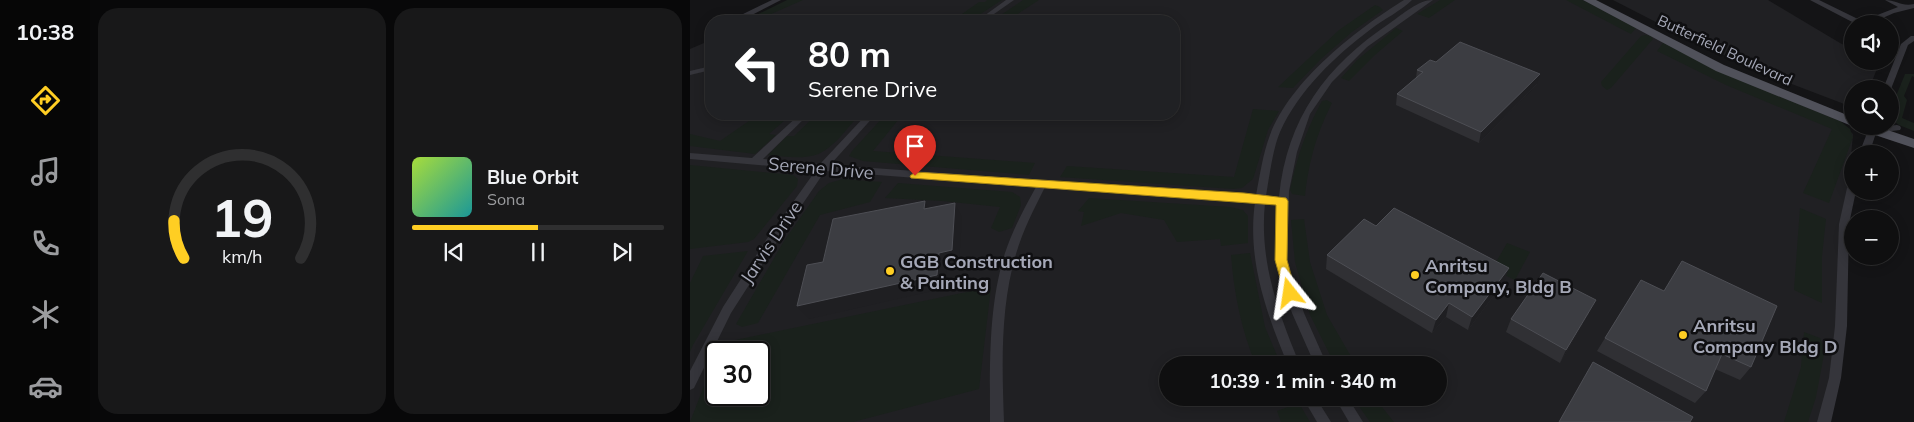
<!DOCTYPE html>
<html lang="en">
<head>
<meta charset="utf-8">
<style>
	:root { --surface:#0f0f10; --page:#181819; --text:#f1f3f6; --muted:#9b9c9f; --line:#2f2f30; --accent:#ffce23 }
	body { margin:0; font-family:Mulish,sans-serif; background:var(--page); color:var(--text); height:100vh; display:flex; flex-direction:column; font-size:19px; white-space:nowrap }
	* { box-sizing:border-box; margin:0 }
	p { font-size:16px; color:var(--muted) }
	.icon { flex:none; width:28px; height:28px; fill:none; stroke:currentColor; stroke-width:2; stroke-linecap:round; stroke-linejoin:round }
	.map { position:relative; flex:1; overflow:hidden }
	.side { display:flex; flex-direction:column; gap:8px; padding:8px; background:#080809; width:600px }
	.side>* { flex:none }
	.hud { position:absolute; left:15px; top:15px; width:475px; height:105px; border-radius:20px; box-shadow:0 2px 12px #0003,0 0 0 1px var(--line); background:#202124; color:#fff; overflow:hidden }
	.fabs { position:absolute; left:1154px; top:15px; display:grid; gap:10px }
	.fabs a { display:grid; place-items:center; width:55px; height:55px; border-radius:50%; background:var(--surface); box-shadow:0 2px 12px #0003,0 0 0 1px var(--line); font-size:25px }
	.speed { position:absolute; left:15px; top:341px; display:flex; gap:10px; font-size:25px; font-weight:700; text-align:center }
	.speed>* { display:grid; place-content:center; width:65px; height:65px; border-radius:50%; background:var(--surface); box-shadow:0 2px 12px #0003,0 0 0 1px var(--line); line-height:1 }
	.speed .limit { border:2px solid #111; border-radius:8px; background:#fff; color:#111 }
	.pin { position:absolute; display:grid; place-items:center; width:42px; height:42px; color:#fff; margin:-51px -21px; border-radius:50% 50% 50% 0; rotate:-45deg; box-shadow:0 0 5px #0007 }
	.pin .icon { rotate:45deg }
	.me { position:absolute; width:55px; margin:-28px; rotate:345deg; stroke-linejoin:round; filter:drop-shadow(0 0 4px #0008) }
	.turn { display:flex; align-items:center; gap:18px; height:105px; padding:0 20px; font-size:22px }
	.turn .icon { width:65px; height:65px; stroke-width:2.5 }
	.turn b { display:block; font-size:35px; line-height:42px }
	.side .tile { flex:1; display:flex; flex-direction:column; justify-content:center; gap:8px; min-width:0; padding:0 18px; border-radius:20px; background:var(--page) }
	.side .dial { align-items:center; gap:0 }
	.dial svg { height:130px; overflow:visible; fill:none; stroke:var(--line); stroke-width:7; stroke-linecap:round; text-anchor:middle }
	.dial text { fill:var(--text); stroke:none }
	.song { display:flex; align-items:center; gap:15px }
	.cover { width:60px; height:60px; border-radius:8px; background:linear-gradient(135deg,hsl(80 70% 55%),hsl(180 70% 35%)) }
	.played { height:5px; border-radius:2px; background:linear-gradient(90deg,var(--accent) 50%,var(--line) 50%) }
	.keys { display:flex; justify-content:space-around; direction:ltr }
	.side .tiles { flex:1; display:grid; gap:8px; grid-template-columns:repeat(2,1fr) }
	.trip { position:absolute; left:469px; top:356px; width:288px; height:50px; border-radius:25px; background:var(--surface); box-shadow:0 2px 12px #0003,0 0 0 1px var(--line); font-weight:700; line-height:50px; text-align:center }
	main { display:flex; flex:1; min-height:0 }
	.tabs { display:flex; flex-direction:column; width:90px; justify-content:space-around; align-items:center; background:#060606; color:var(--muted) }
	.tabs .icon { width:35px; height:35px }
	.tabs .selected { color:var(--accent) }
	.tabs b { font-size:22px; color:var(--text) }
	.map>svg:first-child { display:block }
</style>
</head>
<body>
<main>
<nav class="tabs">
<b>10:38</b>
<svg class="icon selected" aria-label="directions" viewBox="0 0 24 24"><path d="M12 3l9 9-9 9-9-9zM9 14v-3h6M13 9l2 2-2 2"/></svg>
<svg class="icon" aria-label="music" viewBox="0 0 24 24"><path d="M9 18V5l10-2v13"/><circle cx="6" cy="18" r="3"/><circle cx="16" cy="16" r="3"/></svg>
<svg class="icon" aria-label="phone" viewBox="0 0 24 24"><path d="M5 4h4l2 5-3 2q2 4 5 5l2-3 5 2v4C11 20 4 13 5 4z"/></svg>
<svg class="icon" aria-label="climate" viewBox="0 0 24 24"><path d="M12 3v18M4 7l16 10M4 17L20 7"/></svg>
<svg class="icon" aria-label="car" viewBox="0 0 24 24"><path d="M5 17H2v-5l4-1 3-4h7l3 4 3 1v5h-3M9 17h6M6 11h13"/><circle cx="7" cy="17" r="2"/><circle cx="17" cy="17" r="2"/></svg>
</nav>
<section class="side">
<div class="tiles">
<div class="tile dial"><svg viewBox="0 0 100 80">
<path d="M14 69A42 42 0 1 1 86 69"/>
<path d="M14 69A42 42 0 0 1 8 46" stroke="#ffce23"/>
<text x="50" y="56" font-size="32" font-weight="700">19</text>
<text x="50" y="72" font-size="11">km/h</text>
</svg></div>
<div class="tile">
<div class="song"><i class="cover"></i><div><b>Blue Orbit</b><p>Sona</p></div></div>
<div class="played"></div>
<div class="keys"><svg class="icon" aria-label="previous" viewBox="0 0 24 24"><path d="M18 5L8 12l10 7zM5 5v14"/></svg><svg class="icon" aria-label="pause" viewBox="0 0 24 24"><path d="M8 5v14M16 5v14"/></svg><svg class="icon" aria-label="next" viewBox="0 0 24 24"><path d="M6 5l10 7-10 7zM19 5v14"/></svg></div>
</div>
</div>
</section>
<div class="map">
<svg width="1224" height="422" viewBox="0 0 1224 422">
	<rect width="100%" height="100%" fill="#141416"/>
	<g fill="#202023" fill-rule="evenodd">
		<path d="M111 0H891L1153 125 1163 134 1138 422H0V49L21 40V114H484V21H63ZM26 352H69V395H26ZM478 365H748V398H478Z"/>
		<path d="M923 0H1078L1150 43 1162 49V61H1190L1179 89H1162V107L1068 71 995 37Z"/>
	</g>
	<g fill="#1a211c">
		<path d="M97 0H113L65 21 56 20Z"/>
		<path d="M297 0H312L280 21H262L289 2H295Z"/>
		<path d="M333 0H349L317 21H302Z"/>
		<path d="M750 0H765L739 18 727 14Z"/>
		<path d="M876 0H893L946 28 941 34Z"/>
		<path d="M685 5 690 7 693 10 662 32 631 59 603 88 588 87 649 30Z"/>
		<path d="M706 28 713 31 685 55 659 81 651 78 667 60Z"/>
		<path d="M955 35 961 36 963 39 921 88 917 90 912 86 911 82 951 36Z"/>
		<path d="M973 43 1056 83 1150 121 1160 129 1163 137 1139 203 1113 193 1142 129 1036 85 967 51Z"/>
		<path d="M1215 74H1224V77L1222 76 1214 96 1217 100 1212 118 1224 123V131L1209 125 1200 118V111Z"/>
		<path d="M637 100 642 103C626 135 619 161 615 196L602 194 600 190C607 157 616 130 632 101Z"/>
		<path d="M563 109 589 111 578 130 563 179 552 188 543 189 370 177 377 166 544 177Z"/>
		<path d="M69 114H102L79 134 86 135 65 154 0 146V134L30 141Z"/>
		<path d="M127 114H170C157 128 141 153 121 156 107 159 92 156 78 155L97 136H104Z"/>
		<path d="M196 114H213L183 151 345 163 339 175 173 161 159 156 162 151Z"/>
		<path d="M0 165 103 175 108 179 107 186 64 239 58 242 0 249Z"/>
		<path d="M153 179 192 182 180 202 130 215 68 323 52 327 46 324 94 241 129 191 139 183Z"/>
		<path d="M208 183 322 192 330 197 331 205 322 228 309 232 301 228 310 207 252 201 195 198Z"/>
		<path d="M399 198 540 207 553 210 558 216V243L531 246 530 239 487 242 474 220 431 213 391 226 394 212 388 211Z"/>
		<path d="M1110 208 1136 219 1132 256V303L1104 290Z"/>
		<path d="M614 219 620 262 637 315 666 365H645L620 315 605 262 601 220Z"/>
		<path d="M817 243 840 252 825 280 802 269Z"/>
		<path d="M58 251 3 345 0 352V283L13 256Z"/>
		<path d="M560 253 575 327 591 365H566C551 329 544 293 541 255Z"/>
		<path d="M301 287 289 389 163 422H0L26 355V395H69V352H27L31 343Z"/>
		<path d="M1114 332 1130 338 1135 349 1126 397 1118 422H1094L1111 367Z"/>
		<path d="M663 398H685L704 422H680Z"/>
		<path d="M609 403 620 422H591L587 411Z"/>
	</g>
	<g fill="none" stroke-linecap="round" stroke-linejoin="round">
		<g fill="#35353b" fill-rule="evenodd">
			<path d="M82 0H91L58 17 51 15Z"/>
			<path d="M316 0H324L294 21H287Z"/>
			<path d="M714 0H722C711 11 694 19 681 29 645 56 609 90 590 132 583 148 579 178 576 196L589 197C597 118 636 66 700 23 713 14 728 0 743 0L677 47 642 82 620 114 607 152 599 191 597 262 614 313 637 365H625L602 313 586 264 585 252 588 204 575 203C569 261 588 312 610 365H598C576 312 557 260 565 202L355 187C344 209 333 230 326 254 310 308 312 366 314 422H300C300 366 298 307 315 253 323 229 334 209 346 187L135 171 84 246 41 313 4 388 0 390V371L33 307 76 240 126 170 0 159V153L62 158 110 114H119L73 159 130 164 177 114H186L140 165 566 195C570 175 573 153 580 135 600 81 667 29 714 0Z"/>
			<path d="M1120 0H1129L1172 21 1208 7 1195 0C1206 0 1212 7 1224 4V8L1204 13 1179 24H1166Z"/>
			<path d="M1221 36H1224V41L1218 45 1201 89 1200 91V89H1193L1211 44Z"/>
			<path d="M21 66V70L0 75V71Z"/>
			<path d="M1207 125 1210 126 1211 128 1210 130 1186 133 1179 154H1169L1179 128Z"/>
			<path d="M1162 185V191H1166L1159 224 1157 326 1151 378 1141 422H1127L1139 378 1145 326 1149 224 1157 188Z"/>
			<path d="M613 398H626L641 422H627Z"/>
			<path d="M645 398H658L673 422H659Z"/>
		</g>
		<g fill="#50515a" fill-rule="evenodd">
			<path d="M893 0H906L1034 65 1162 117V126L1026 71Z"/>
			<path d="M1166 126H1186L1224 139V148L1167 129Z"/>
		</g>
	</g>
	<g fill="#303034">
		<path d="M746 62 847 84 789 143 706 105 707 94 726 78 727 70Z"/>
		<path d="M686 226 814 282 778 330 756 317 742 333 636 269 637 255Z"/>
		<path d="M951 280 1061 367 1050 380 1025 369 1016 391 1005 403 907 351Z"/>
		<path d="M899 313 870 363 816 332 821 319Z"/>
	</g>
	<g fill="#1f1f22">
		<path d="M850 74 847 84 789 143 791 132Z"/>
		<path d="M235 201 243 214 234 209Z"/>
		<path d="M265 203 272 217 269 264 257 266 256 288 119 319 107 306 249 253Z"/>
		<path d="M819 268 814 282 778 330 782 317Z"/>
		<path d="M906 300 899 313 870 363 876 350Z"/>
		<path d="M759 303 756 317 742 333 746 320Z"/>
	</g>
	<g fill="#3c3d42" stroke="#4d4e54">
		<path d="M770 42 850 74 791 132 707 94 733 72 727 70 740 60 746 62Z"/>
		<path d="M235 201 234 209 265 203 262 250 249 253 247 275 107 306 117 265 133 262 143 219Z"/>
		<path d="M704 208 819 268 782 317 759 303 746 320 637 255 674 219 686 226Z"/>
		<path d="M992 261 1087 306 1061 367 1032 354 1016 391 915 338 951 280 974 291Z"/>
		<path d="M853 273 906 300 876 350 821 319Z"/>
		<path d="M903 362 1003 417 1000 422H869Z"/>
	</g>
	<path fill="#ffce23" stroke="#a68617" d="M225 172 554 193 596 198 598 201 597 260 606 293 604 296H595L585 260 586 205 221 178 220 176Z"/>
	<g fill="#ffce23" stroke="#0f0f11" stroke-width="2">
		<circle cx="200" cy="271" r="5"/>
		<circle cx="725" cy="275" r="5"/>
		<circle cx="993" cy="335" r="5"/>
	</g>
	<g text-anchor="middle" dominant-baseline="central" stroke-width="5" stroke-linejoin="round" paint-order="stroke">
		<g font-size="15" fill="#a5a8b7" stroke="#0f0f11">
			<text transform="translate(1035 50) rotate(25)">Butterfield Boulevard</text>
		</g>
		<g font-size="18" fill="#a5a8b7" stroke="#0f0f11">
			<text transform="translate(131 168) rotate(5)">Serene Drive</text>
			<text transform="translate(81 242) rotate(-56)">Jarvis Drive</text>
		</g>
		<g font-size="18" font-weight="bold" fill="#a5a8b7" stroke="#0f0f11" text-anchor="start">
			<text x="210" y="261">GGB Construction<tspan x="210" dy="21">&amp; Painting</tspan></text>
			<text x="735" y="265">Anritsu<tspan x="735" dy="21">Company, Bldg B</tspan></text>
			<text x="1003" y="325">Anritsu<tspan x="1003" dy="21">Company Bldg D</tspan></text>
		</g>
	</g>
</svg>
<div class="fabs">
<a><svg class="icon" aria-label="sound" viewBox="0 0 24 24"><path d="M4 9h4l5-4v14l-5-4H4zM17 9q2 3 0 6"/></svg></a>
<a><svg class="icon" aria-label="search" viewBox="0 0 24 24"><circle cx="10" cy="10" r="6"/><path d="M15 15l6 6"/></svg></a>
<a>+</a>
<a>−</a>
</div>
<div class="speed"><div class="limit">30</div></div>
<div class="pin" style="left:225px;top:176px;background:#d93025"><svg class="icon" aria-label="arrive" viewBox="0 0 24 24"><path d="M6 21V4h12l-3 4 3 4H6"/></svg></div>
<svg class="me" style="left:600px;top:293px" viewBox="-20 -20 40 40"><path d="M0-17L14 15 0 8-14 15z" fill="#ffce23" stroke="#fff" stroke-width="4"/></svg>
<div class="trip">10:39 · 1 min · 340 m</div>
<div class="hud">
<div class="turn"><svg class="icon" aria-label="left" viewBox="0 0 24 24"><path d="M17 20v-9H6M10 6l-5 5 5 5"/></svg><div><b>80 m</b>Serene Drive</div></div>
</div>
</div>
</main>
</body>
</html>
